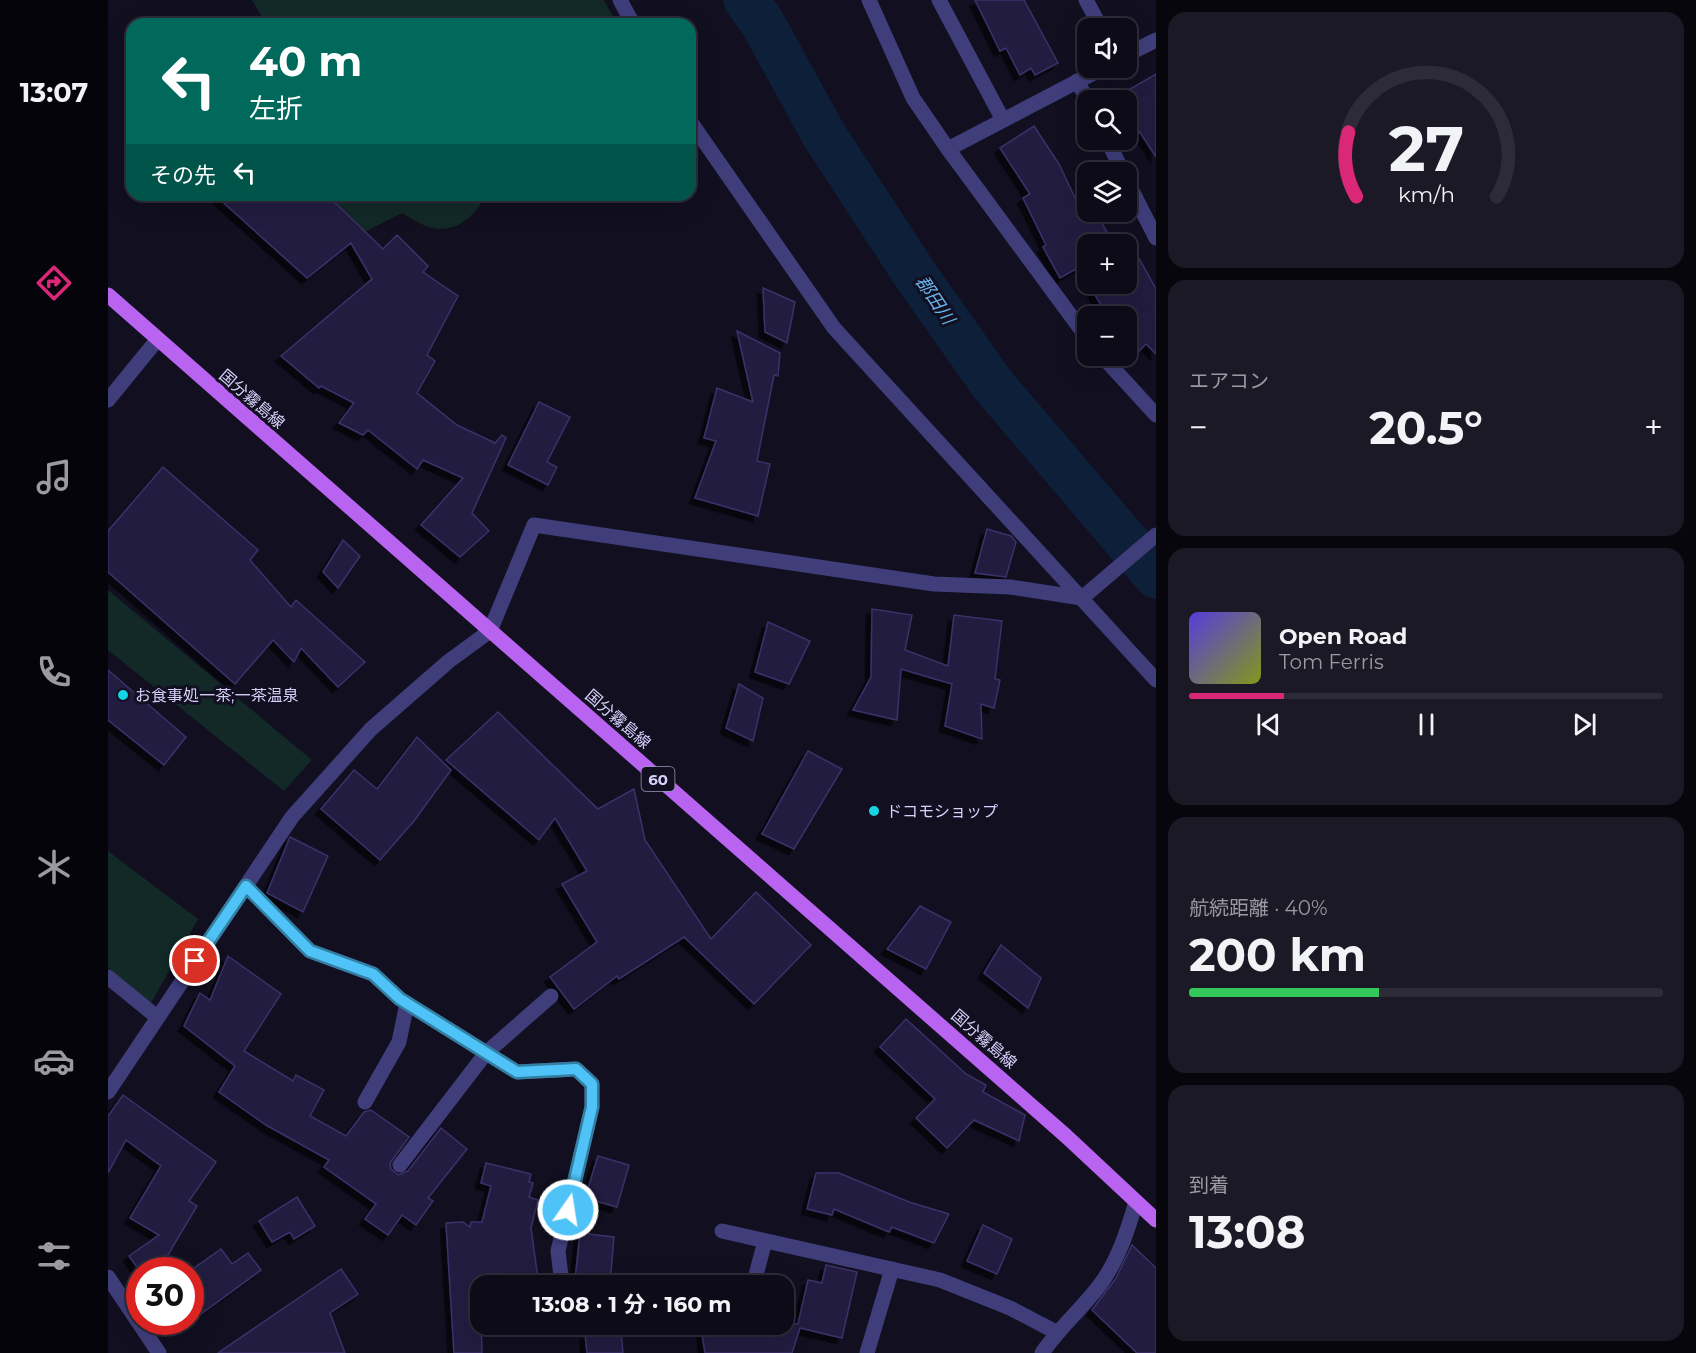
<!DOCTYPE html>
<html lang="ja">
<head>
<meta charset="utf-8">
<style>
	:root { --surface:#0d0b18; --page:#1b1925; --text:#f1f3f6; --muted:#9a9ba2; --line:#2d2b37; --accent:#db2777 }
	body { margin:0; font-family:Montserrat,"Noto Sans JP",sans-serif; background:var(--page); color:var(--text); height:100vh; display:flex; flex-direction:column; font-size:22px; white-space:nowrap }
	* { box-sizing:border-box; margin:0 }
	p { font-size:20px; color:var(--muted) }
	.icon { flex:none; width:33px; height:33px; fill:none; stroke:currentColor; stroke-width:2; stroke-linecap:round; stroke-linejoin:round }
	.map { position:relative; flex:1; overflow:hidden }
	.details { display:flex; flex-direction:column; gap:12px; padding:12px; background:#07060d; width:540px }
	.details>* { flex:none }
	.guide { position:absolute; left:18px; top:18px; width:570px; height:183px; border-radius:18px; box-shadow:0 6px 24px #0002,0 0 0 2px var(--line); background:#00695c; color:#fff; overflow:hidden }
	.tools { position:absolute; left:969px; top:18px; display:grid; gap:12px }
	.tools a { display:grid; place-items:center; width:60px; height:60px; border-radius:12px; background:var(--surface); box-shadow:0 6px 24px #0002,0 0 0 2px var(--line); font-size:30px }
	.speed { position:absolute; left:18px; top:1257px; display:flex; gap:12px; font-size:30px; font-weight:700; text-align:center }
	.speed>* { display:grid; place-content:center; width:78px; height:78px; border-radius:50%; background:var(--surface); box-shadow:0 6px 24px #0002,0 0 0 2px var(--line); line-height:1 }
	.speed .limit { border:9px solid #d22; background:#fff; color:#111 }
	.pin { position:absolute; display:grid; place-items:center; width:51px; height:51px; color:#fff; margin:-26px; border:3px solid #fff; border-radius:50%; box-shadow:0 2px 6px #0007 }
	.me { position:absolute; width:66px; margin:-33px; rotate:13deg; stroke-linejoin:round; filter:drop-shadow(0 0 4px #0008) }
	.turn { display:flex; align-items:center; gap:21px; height:126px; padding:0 24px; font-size:27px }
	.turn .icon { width:78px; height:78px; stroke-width:2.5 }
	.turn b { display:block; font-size:42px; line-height:51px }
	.then { display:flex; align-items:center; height:57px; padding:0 24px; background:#0003; gap:12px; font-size:22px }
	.big { font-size:45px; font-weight:700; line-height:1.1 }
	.details .widget { flex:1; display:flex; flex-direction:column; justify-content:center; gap:9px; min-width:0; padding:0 21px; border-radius:18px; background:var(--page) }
	.details .dial { align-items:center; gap:0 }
	.dial svg { height:156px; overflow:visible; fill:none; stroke:var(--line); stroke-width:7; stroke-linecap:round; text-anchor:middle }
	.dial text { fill:var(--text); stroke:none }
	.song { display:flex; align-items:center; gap:18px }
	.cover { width:72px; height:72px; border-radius:9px; background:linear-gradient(135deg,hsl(250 70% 55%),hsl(70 70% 35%)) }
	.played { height:6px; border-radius:3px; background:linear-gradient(90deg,var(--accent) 20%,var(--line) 20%) }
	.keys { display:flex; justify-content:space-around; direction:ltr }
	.heat { display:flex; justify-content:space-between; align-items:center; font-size:33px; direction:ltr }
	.charge { height:9px; border-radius:4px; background:linear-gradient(90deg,#34c759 40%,var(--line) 0) }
	.trip { position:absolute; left:362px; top:1275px; width:324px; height:60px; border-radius:18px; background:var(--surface); box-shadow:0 6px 24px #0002,0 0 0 2px var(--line); font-weight:700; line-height:60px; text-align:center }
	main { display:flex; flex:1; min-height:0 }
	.tab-bar { display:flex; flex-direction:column; width:108px; justify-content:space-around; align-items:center; background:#05040a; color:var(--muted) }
	.tab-bar .icon { width:42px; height:42px }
	.tab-bar .active { color:var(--accent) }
	.tab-bar b { font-size:27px; color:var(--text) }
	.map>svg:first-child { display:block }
</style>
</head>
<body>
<main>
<nav class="tab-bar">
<b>13:07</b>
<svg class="icon active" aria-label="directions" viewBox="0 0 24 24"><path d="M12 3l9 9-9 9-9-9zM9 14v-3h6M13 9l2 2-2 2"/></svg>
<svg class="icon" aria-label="music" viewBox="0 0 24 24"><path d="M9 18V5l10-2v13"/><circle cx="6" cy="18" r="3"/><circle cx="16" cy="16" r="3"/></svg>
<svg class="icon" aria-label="phone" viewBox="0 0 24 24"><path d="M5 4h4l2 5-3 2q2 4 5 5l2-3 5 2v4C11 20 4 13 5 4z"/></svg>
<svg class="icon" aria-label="climate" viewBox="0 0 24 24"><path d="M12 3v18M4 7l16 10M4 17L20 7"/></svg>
<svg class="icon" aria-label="car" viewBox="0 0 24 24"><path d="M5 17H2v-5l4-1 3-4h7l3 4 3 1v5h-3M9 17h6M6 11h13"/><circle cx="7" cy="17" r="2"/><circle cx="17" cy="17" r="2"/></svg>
<svg class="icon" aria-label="filters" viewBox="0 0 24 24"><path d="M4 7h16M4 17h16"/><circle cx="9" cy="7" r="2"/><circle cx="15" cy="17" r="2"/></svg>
</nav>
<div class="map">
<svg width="1048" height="1353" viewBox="0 0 1048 1353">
	<defs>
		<filter id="shadow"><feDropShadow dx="-5.5" dy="5.5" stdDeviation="0" flood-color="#0009"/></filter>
	</defs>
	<rect width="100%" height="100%" fill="#110f20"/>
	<g fill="#122928">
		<path d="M144 0H496L509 24H158Z"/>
		<path d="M219 195H378C367 215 350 233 325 228 314 226 303 218 294 213L257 232Z"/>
		<path d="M0 590 204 760 176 791 0 650Z"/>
		<path d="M0 851 90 919 38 1012 0 967Z"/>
	</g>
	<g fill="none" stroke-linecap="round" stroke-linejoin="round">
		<path stroke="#0e1f3a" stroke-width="45" d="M638 0 654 22 716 135 808 276 885 385 1048 576"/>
	</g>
	<g fill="#231d3f" stroke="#3b3169" stroke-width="1.5" filter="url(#shadow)">
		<path d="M867 0H916L950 63 927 75 923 68 912 75 898 48 892 51Z"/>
		<path d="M1048 74V157L1018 111V100H1013L1010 96Z"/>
		<path d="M926 126 951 164 978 221 989 215 1006 244H980V262L952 278 935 247 938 245 915 198 922 194 892 148Z"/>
		<path d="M107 195H219L275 249 289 235 320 266 315 272 350 296 319 355 327 361 309 393 349 425 387 443 394 435 398 438 364 513 381 531 352 557 313 525 355 478 315 460 309 469 260 430 255 435 231 423 246 403 213 386 211 388 173 356 264 279 243 243 199 278Z"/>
		<path d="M1018 235 1048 289V354L1038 344 1018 364V316H999L981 284H1018Z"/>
		<path d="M655 288 687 302 679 343 657 332Z"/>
		<path d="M629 331 672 353 670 376 666 375 649 461 662 464 650 516 587 498 608 441 596 438 609 388 645 402Z"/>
		<path d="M431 402 462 417 439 462 449 467 440 485 400 465Z"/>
		<path d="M55 467 150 550 142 560 183 607 188 600 257 662 230 687 193 648 186 662 165 640 127 684 0 572V531Z"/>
		<path d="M879 529 903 536 908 542 898 577 867 573Z"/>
		<path d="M235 540 252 556 230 588 215 572Z"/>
		<path d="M764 609 804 615 797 650 840 666 846 615 894 621 887 679 892 680 886 708 873 704 874 739 837 726 844 684 793 669 789 720 745 710 763 677Z"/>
		<path d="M660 622 702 641 681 684 647 672Z"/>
		<path d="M0 670 78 737 56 765 0 720Z"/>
		<path d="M631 684 655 698 645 741 618 728Z"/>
		<path d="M390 712 490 809 526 789 537 840 603 939 648 892 703 945 646 1004 576 937 511 979 509 976 466 1009 442 977 489 942 454 884 479 871 447 818 431 840 338 760Z"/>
		<path d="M309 737 343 770 306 821 272 860 213 809 246 770 269 789Z"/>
		<path d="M700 751 734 769 686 849 654 834Z"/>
		<path d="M182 837 220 856 195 912 159 893Z"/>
		<path d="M812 906 843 922 818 969 779 949Z"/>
		<path d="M893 945 933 978 920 1008 876 973Z"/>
		<path d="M120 956 173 994 136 1051 185 1081 188 1075 216 1090 202 1116 238 1136 256 1112 263 1110 301 1137 282 1163 283 1169 290 1175 300 1171 333 1128 359 1149 320 1198 325 1201 308 1225 294 1215 280 1235 257 1219 268 1204 216 1167 221 1160 158 1125 111 1092 127 1066 76 1026 92 993 102 1000Z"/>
		<path d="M798 1019 858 1074 878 1085 875 1092 917 1115 911 1141 866 1120 839 1148 808 1118 827 1099 772 1047Z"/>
		<path d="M15 1095 108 1162 81 1201 89 1206 51 1270H31L21 1256 51 1235 22 1218 53 1166 18 1140 0 1173V1116Z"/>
		<path d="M490 1156 521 1165 509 1207 477 1198Z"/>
		<path d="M378 1163 423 1174 421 1182 425 1183 421 1197 430 1200 423 1228 431 1286H372L374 1353H346L338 1223 355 1222 362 1227 363 1222H374L383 1186 373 1183Z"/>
		<path d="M708 1173H731L801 1202 841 1214 826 1243 784 1227 781 1232 726 1209 724 1215 699 1209Z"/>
		<path d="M189 1197 207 1226 186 1239 182 1232 164 1242 151 1221Z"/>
		<path d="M875 1225 904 1239 889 1274 859 1261Z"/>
		<path d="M472 1233 506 1237 502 1283 467 1280Z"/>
		<path d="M1024 1245 1048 1268V1353H1029L984 1310 1008 1278Z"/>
		<path d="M113 1249 124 1264 140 1253 153 1270 93 1314 82 1300V1271Z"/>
		<path d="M718 1265 749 1272 734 1338 692 1328 684 1353H597L593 1327 608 1324H690L700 1280 714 1283Z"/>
		<path d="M233 1269 250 1294 222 1313 237 1353H110Z"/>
		<path d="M513 1331 515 1353H479L477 1334Z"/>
	</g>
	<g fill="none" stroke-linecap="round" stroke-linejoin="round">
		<g stroke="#3f3e7b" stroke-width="15">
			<path d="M512 0 525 24"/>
			<path d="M761 0 805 98 840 149 980 339"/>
			<path d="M831 0 895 120"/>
			<path d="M978 0 993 28"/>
			<path d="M1018 55 1048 40"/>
			<path d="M969 81 980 101"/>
			<path d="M582 121 726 328 1048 680"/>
			<path d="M999 140 1015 172"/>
			<path d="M840 149 995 68"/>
			<path d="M1018 179 1048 238"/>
			<path d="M994 356 1048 415"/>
			<path d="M0 400 49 340"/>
			<path d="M138 886 202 951 265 974 292 999 409 1072 468 1069 484 1084V1107L450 1251 453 1276"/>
			<path d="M0 977 49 1017"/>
			<path d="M0 1092 184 817 263 729 341 661 382 631 426 525 826 584 902 587 974 598 1048 535"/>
			<path d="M257 1102 291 1042 299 1003"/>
			<path d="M292 1165 378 1053 443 996"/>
			<path d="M614 1231 832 1280 902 1308 948 1332"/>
			<path d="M0 1277 51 1353"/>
			<path d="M645 1286 657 1241"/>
			<path d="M759 1353 784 1269"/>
			<path d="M934 1353C952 1327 976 1307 994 1282 1011 1258 1020 1229 1028 1202"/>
		</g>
		<path stroke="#b963f1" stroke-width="15" d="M0 295 958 1136 1048 1220"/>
	</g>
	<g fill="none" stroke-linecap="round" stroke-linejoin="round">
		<g stroke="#337fa1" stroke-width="15">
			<path id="route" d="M87 961 138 886 202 951 265 974 292 999 409 1072 468 1069 484 1084V1107L460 1210"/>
		</g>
		<use href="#route" stroke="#4fc3f7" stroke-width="10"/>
	</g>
	<g fill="#15d3e4" stroke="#110f20" stroke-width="2">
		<circle cx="15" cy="695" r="6"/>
		<circle cx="766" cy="811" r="6"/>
	</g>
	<g text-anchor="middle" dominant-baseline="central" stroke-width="6" stroke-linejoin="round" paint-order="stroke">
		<rect fill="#110f20" stroke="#9b98b9" stroke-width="1.5" x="533.5" y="767" width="33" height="24" rx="4.5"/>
		<g font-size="15" font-weight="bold" fill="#d6d2fb">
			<text x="550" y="779">60</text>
		</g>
		<g font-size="16" fill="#d6d2fb" stroke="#110f20">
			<text transform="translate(144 399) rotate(41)">国分霧島線</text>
			<text transform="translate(510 719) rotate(41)">国分霧島線</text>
			<text transform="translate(876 1039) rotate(41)">国分霧島線</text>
		</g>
		<g font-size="16" fill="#d6d2fb" stroke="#110f20" text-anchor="start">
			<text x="27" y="695">お食事処一茶;一茶温泉</text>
			<text x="778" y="811">ドコモショップ</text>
		</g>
		<g font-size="18" font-style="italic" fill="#69b5f1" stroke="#110f20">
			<text transform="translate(827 300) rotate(56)">郡田川</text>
		</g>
	</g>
</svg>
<div class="tools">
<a><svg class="icon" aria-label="sound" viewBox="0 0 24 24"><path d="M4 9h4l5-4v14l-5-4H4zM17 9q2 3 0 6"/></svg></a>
<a><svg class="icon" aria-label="search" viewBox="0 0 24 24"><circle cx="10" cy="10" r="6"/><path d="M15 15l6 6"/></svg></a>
<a><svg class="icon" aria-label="layers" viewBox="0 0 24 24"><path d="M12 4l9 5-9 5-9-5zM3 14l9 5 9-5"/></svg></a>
<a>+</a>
<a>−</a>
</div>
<div class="speed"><div class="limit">30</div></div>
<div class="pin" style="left:87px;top:961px;background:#d93025"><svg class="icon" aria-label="arrive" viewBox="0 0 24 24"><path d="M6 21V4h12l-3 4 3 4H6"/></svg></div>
<svg class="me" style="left:460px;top:1210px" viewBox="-20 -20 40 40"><circle r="17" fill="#4fc3f7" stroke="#fff" stroke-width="3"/><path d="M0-11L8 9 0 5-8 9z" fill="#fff"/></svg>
<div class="trip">13:08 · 1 分 · 160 m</div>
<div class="guide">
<div class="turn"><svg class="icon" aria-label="left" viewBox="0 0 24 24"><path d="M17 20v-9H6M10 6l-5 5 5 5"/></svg><div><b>40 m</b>左折</div></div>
<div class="then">その先<svg class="icon" aria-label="left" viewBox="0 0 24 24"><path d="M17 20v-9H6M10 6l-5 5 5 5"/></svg></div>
</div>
</div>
<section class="details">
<div class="widget dial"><svg viewBox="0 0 100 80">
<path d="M14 69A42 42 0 1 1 86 69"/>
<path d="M14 69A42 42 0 0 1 10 36" stroke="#db2777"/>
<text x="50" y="56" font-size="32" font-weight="700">27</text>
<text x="50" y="72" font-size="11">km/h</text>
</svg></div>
<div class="widget"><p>エアコン</p>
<div class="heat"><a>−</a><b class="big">20.5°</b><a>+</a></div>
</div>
<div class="widget">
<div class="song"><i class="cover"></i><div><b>Open Road</b><p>Tom Ferris</p></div></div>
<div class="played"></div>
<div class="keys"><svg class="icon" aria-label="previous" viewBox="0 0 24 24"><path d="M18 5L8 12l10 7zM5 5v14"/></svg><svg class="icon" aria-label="pause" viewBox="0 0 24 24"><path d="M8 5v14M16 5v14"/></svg><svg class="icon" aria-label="next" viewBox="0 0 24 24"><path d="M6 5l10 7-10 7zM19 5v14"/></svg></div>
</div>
<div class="widget"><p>航続距離 · 40%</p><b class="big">200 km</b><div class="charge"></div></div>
<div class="widget"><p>到着</p><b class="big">13:08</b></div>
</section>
</main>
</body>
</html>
